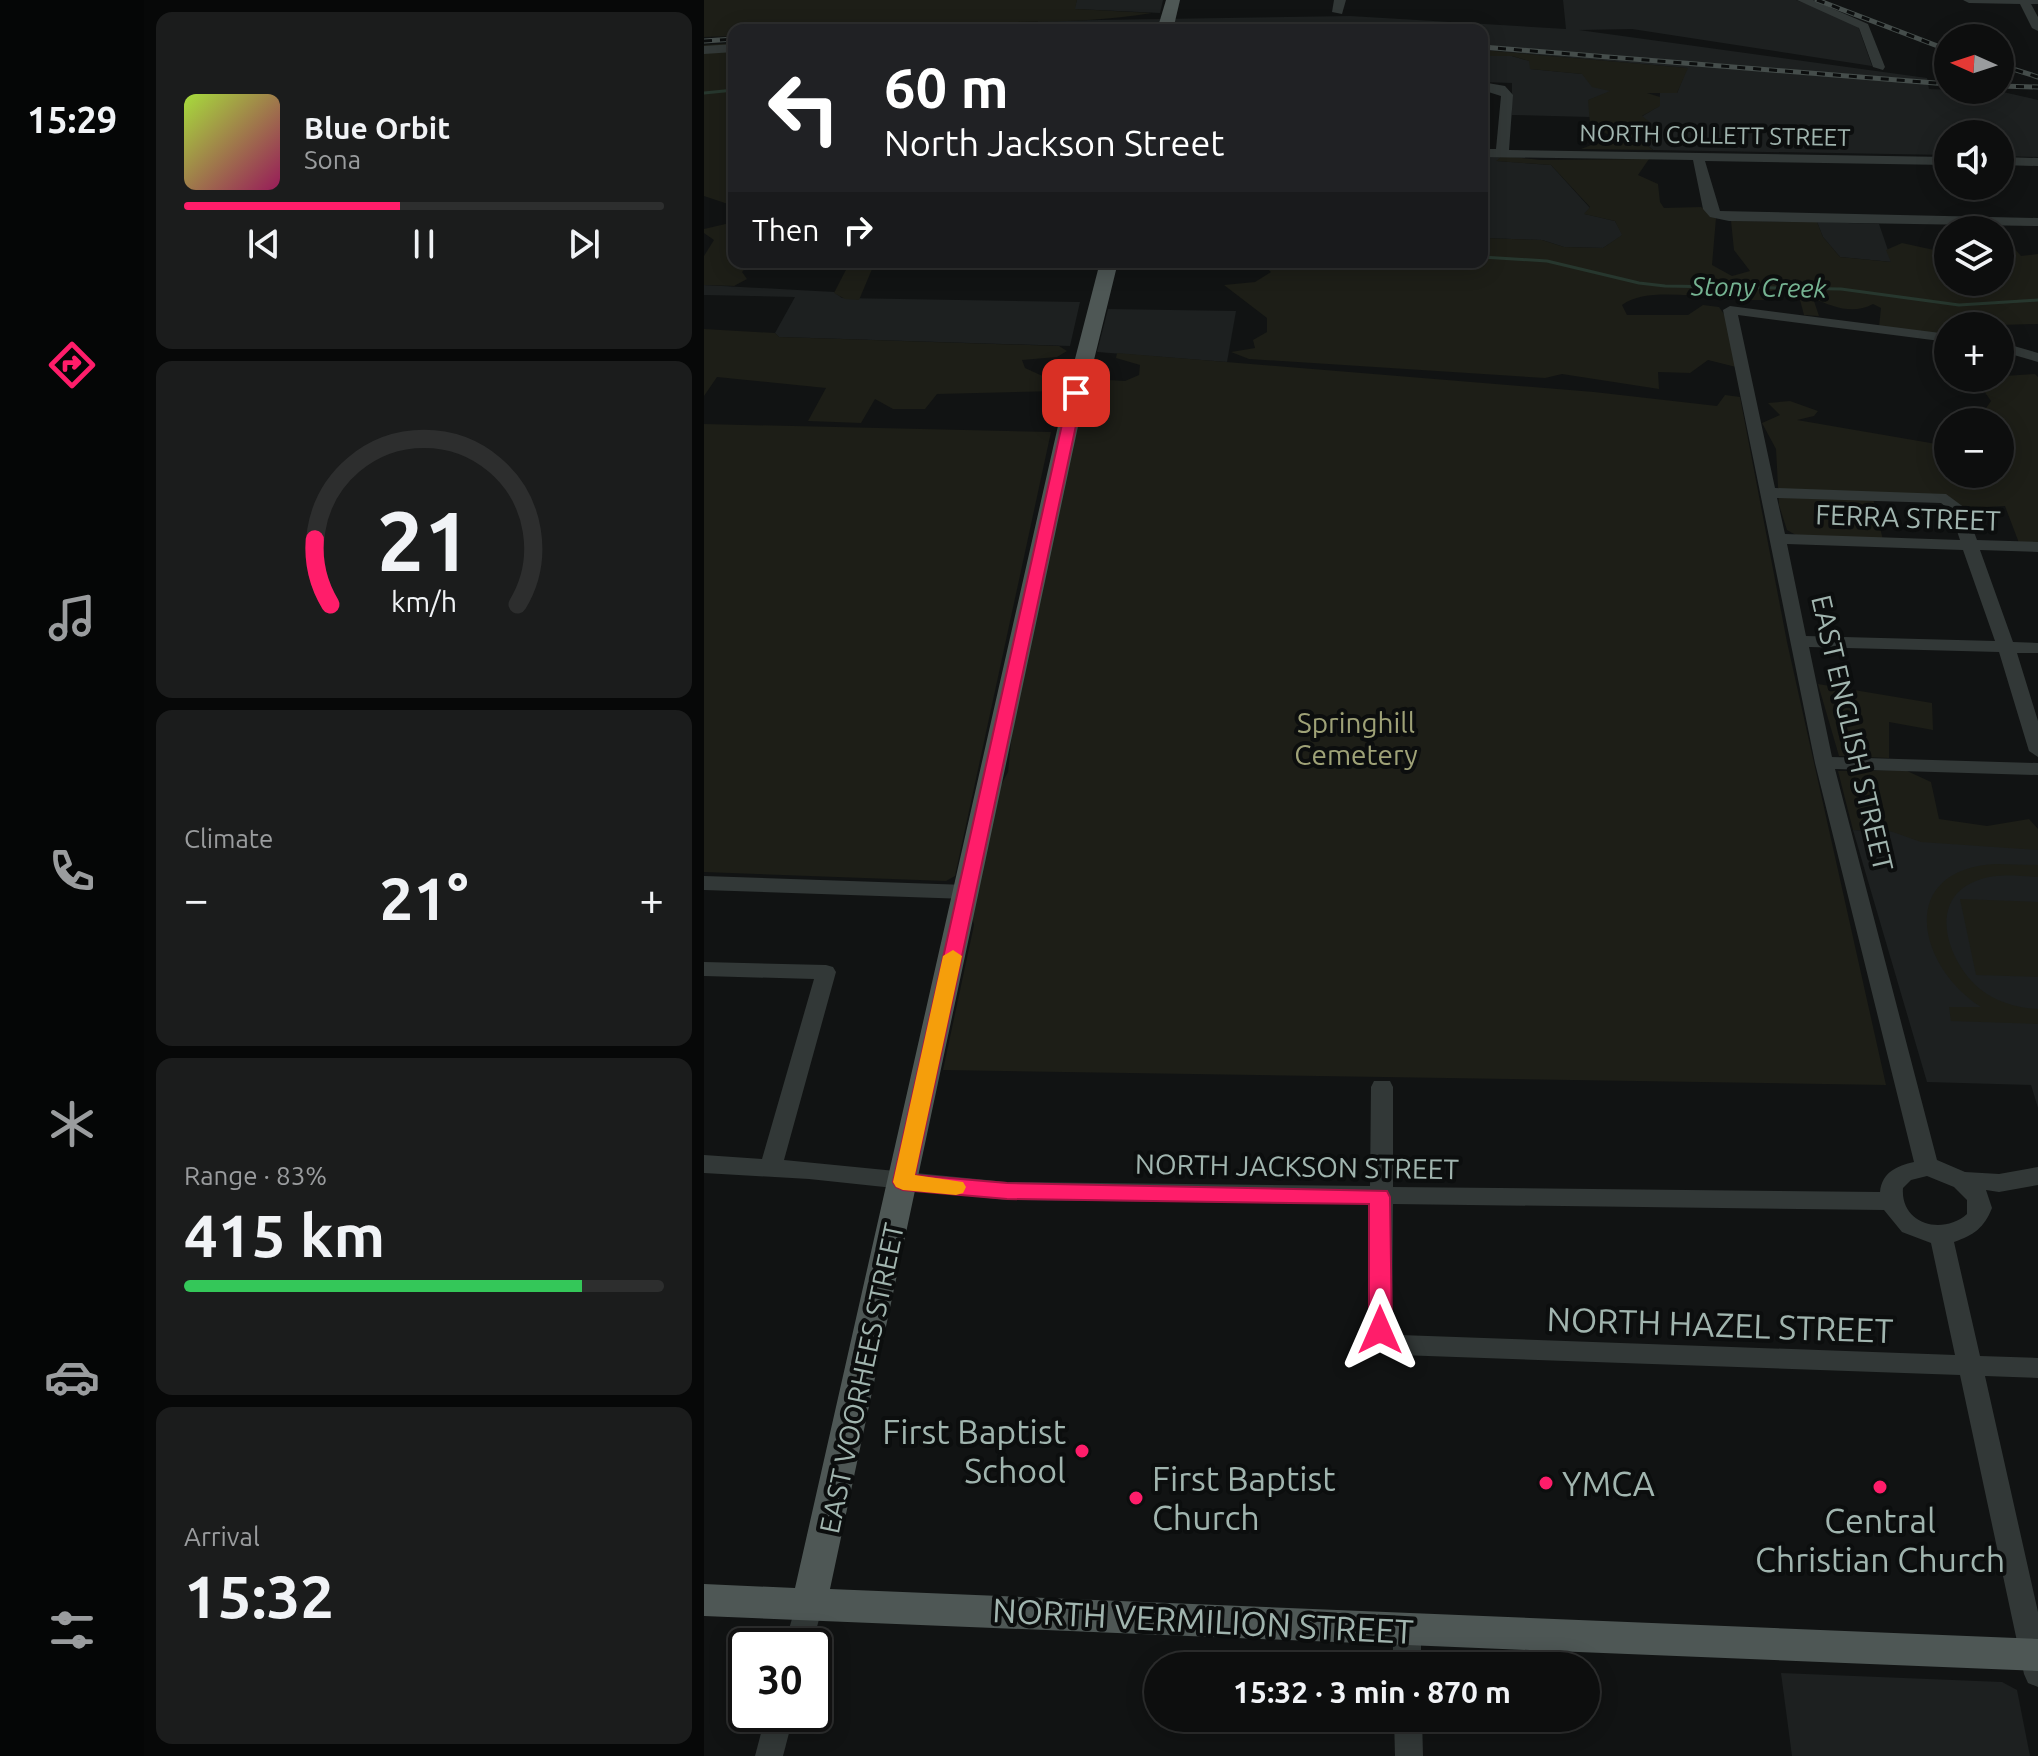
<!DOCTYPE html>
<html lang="en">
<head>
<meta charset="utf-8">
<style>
	:root { --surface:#0d0e0e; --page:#1b1c1c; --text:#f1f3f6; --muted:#9a9c9e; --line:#2d2e2e; --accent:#ff1d6a }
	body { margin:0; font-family:Ubuntu,sans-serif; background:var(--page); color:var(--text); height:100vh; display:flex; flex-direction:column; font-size:30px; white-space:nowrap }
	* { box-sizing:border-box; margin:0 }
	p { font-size:26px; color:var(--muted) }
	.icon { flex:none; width:44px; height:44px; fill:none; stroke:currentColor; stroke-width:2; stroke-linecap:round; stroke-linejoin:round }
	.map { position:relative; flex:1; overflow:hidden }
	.side { display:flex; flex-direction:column; gap:12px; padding:12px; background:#070808; width:560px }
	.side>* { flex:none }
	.guide { position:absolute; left:24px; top:24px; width:760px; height:244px; border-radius:16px; box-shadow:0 4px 20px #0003,0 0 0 2px var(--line); background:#202124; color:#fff; overflow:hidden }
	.needle { width:52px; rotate:273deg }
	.tools { position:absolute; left:1230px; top:24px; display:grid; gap:16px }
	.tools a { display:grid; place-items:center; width:80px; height:80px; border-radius:50%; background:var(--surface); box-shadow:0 4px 20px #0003,0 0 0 2px var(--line); font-size:40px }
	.speed { position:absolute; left:24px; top:1628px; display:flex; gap:16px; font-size:40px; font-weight:700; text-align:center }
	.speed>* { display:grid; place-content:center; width:104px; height:104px; border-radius:50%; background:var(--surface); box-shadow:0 4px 20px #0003,0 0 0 2px var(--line); line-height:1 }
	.speed .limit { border:4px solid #111; border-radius:12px; background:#fff; color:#111 }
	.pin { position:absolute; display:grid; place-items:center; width:68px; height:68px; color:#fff; margin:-34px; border-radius:16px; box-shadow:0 4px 12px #0006 }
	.me { position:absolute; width:88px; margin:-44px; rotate:0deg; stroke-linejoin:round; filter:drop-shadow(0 0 6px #0008) }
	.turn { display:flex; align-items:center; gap:28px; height:168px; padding:0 24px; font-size:36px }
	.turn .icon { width:104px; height:104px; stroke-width:2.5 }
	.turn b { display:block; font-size:56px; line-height:68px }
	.then { display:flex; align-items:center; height:76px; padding:0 24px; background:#0003; gap:16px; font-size:30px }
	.big { font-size:60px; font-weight:700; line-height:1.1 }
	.side .card { flex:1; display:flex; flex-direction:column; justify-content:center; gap:12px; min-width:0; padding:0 28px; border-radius:16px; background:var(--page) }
	.side .dial { align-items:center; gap:0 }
	.dial svg { height:208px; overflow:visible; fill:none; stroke:var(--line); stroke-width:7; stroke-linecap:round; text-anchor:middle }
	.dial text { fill:var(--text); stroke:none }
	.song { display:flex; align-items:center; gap:24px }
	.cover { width:96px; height:96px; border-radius:12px; background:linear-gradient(135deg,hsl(80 70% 55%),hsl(330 70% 35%)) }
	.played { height:8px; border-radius:4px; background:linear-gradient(90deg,var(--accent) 45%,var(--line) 45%) }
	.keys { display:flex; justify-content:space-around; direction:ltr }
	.heat { display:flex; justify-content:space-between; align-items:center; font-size:44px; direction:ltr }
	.charge { height:12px; border-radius:6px; background:linear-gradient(90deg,#34c759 83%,var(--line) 0) }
	.trip { position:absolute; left:440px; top:1652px; width:456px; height:80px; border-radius:40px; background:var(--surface); box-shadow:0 4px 20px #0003,0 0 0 2px var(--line); font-weight:700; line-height:80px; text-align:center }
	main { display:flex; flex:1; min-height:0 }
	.dock { display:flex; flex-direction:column; width:144px; justify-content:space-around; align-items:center; background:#050606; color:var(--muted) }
	.dock .icon { width:56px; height:56px }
	.dock .on { color:var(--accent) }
	.dock b { font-size:36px; color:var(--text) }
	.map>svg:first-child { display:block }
</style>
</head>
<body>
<main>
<nav class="dock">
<b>15:29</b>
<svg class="icon on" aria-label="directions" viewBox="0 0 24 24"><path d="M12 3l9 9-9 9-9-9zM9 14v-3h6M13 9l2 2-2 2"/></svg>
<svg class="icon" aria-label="music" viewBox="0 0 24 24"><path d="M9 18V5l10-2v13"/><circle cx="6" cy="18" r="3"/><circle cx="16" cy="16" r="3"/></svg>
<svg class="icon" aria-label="phone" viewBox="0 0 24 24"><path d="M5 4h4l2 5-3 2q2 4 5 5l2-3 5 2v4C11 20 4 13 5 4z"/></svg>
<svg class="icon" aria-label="climate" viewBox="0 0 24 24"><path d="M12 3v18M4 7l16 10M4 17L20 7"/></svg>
<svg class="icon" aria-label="car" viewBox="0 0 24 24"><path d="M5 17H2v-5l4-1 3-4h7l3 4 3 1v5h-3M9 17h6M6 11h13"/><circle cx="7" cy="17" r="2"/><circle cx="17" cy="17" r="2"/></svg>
<svg class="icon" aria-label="filters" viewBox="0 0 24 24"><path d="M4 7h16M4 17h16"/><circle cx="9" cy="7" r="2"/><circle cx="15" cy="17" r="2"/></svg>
</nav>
<section class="side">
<div class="card">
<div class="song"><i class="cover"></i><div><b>Blue Orbit</b><p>Sona</p></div></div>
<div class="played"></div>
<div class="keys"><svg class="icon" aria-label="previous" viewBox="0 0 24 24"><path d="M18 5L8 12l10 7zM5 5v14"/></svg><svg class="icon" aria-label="pause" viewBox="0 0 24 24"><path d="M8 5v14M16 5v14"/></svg><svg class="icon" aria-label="next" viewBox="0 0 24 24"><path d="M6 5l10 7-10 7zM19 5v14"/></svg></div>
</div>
<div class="card dial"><svg viewBox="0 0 100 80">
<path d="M14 69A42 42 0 1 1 86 69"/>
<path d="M14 69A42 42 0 0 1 8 44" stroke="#ff1d6a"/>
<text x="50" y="56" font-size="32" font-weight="700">21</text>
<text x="50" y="72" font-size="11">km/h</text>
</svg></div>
<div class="card"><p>Climate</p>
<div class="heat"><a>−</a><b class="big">21°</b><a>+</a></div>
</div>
<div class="card"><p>Range · 83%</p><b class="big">415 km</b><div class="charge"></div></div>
<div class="card"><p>Arrival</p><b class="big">15:32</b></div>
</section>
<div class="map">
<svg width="1334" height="1756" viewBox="0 0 1334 1756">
	<rect width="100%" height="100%" fill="#111313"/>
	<g fill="#1d2020">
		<path d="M373 0H459L456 13 370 9Z"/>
		<path d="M859 0H1092L1149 21 1154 26 1168 66 928 29 875 30 1223 78 1225 89 1299 92 1334 100V157L1296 156V134H1244V155L949 150 942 144 937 117 955 106 956 93H973L983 68 778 50V30H331L334 21 646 16 862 29Z"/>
		<path d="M778 56H808L826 61 827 69 879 74 908 91 885 100 886 117 808 115V83L778 82Z"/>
		<path d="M778 156H798L794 161 847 165 886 208 881 214 911 221 919 235 899 248 860 247 838 240 778 238Z"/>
		<path d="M1113 222 1175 224 1188 262 1136 257 1119 237Z"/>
		<path d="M0 285 130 292 138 298 376 302 366 346 75 337 71 333 91 297 0 295Z"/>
		<path d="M404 309 532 311 523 362 393 352Z"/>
		<path d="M1149 830 1334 836V1108L1327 1085 1223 1082Z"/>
		<path d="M1077 1673 1298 1682 1313 1690 1326 1756H1088Z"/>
	</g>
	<g fill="#1d1e17">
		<path d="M0 0H373L371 9 448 13C384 24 317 21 251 23 177 25 104 30 30 30V36L0 37Z"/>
		<path d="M30 43V206L0 196V45Z"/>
		<path d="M778 50 984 68 973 93H943L956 97V106L938 116 947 123 950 140 942 144 949 150 877 149 908 137 886 124 884 100 906 91 888 87 878 74 826 69 825 61 808 56H778Z"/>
		<path d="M798 156 837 160 945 159 934 175 954 184 956 202 960 208 997 207 1012 218 1008 265 1028 276 1046 271 1030 250 1027 221 1113 222 1119 237 1136 257 1187 262 1182 250 1198 243 1244 253V282H1296V242H1305L1317 256 1334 254V324L1296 325 1286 313 1262 312 1263 326H1244V336L1175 327 1177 308 1169 304C1149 315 1129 307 1109 298L1115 316 1100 315 1095 296 1060 293V300H1046L1038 293C1002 303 947 284 918 305L923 315H984L999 305 1015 307 1022 317 1032 367 1004 360 986 373 954 372 955 389 858 374 841 378 545 359 527 352 551 348 549 340 563 332V318L520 285 551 282 567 272 556 262H778V238L838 240 860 247 899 248 918 235 911 221 880 214 886 207 847 165 792 161Z"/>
		<path d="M30 222V262H47L38 272 43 279 30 286 0 285V256L10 240 0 233V229Z"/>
		<path d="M146 262H171L155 300 141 299 130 293Z"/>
		<path d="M0 329 71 333 75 337 355 346 363 351 353 357 318 360 321 368 354 383V391L233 394 221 409H189L171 399 157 423 104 421 122 388 13 377 0 396Z"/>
		<path d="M413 353 890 392 1013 406 1021 395 1036 397 1083 642 1182 1085 239 1070 270 925 268 916 296 787 304 772 308 732 371 431 377 421 387 379 421 381 435 375 436 365 412 358Z"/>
		<path d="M1331 374 1334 377V544L1315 543 1301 506 1259 508 1237 495 1168 494 1179 540 1097 538 1083 530 1075 505 1072 449 1058 423 1076 415 1064 403 1086 401 1114 411 1110 416 1093 420 1244 446V474H1296V422H1289L1278 414 1287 401 1271 378Z"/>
		<path d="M0 424 347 432 251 876 242 881 0 872Z"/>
		<path d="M1114 684 1228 703 1229 730 1185 722V758L1135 756Z"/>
		<path d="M1201 770 1227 782 1235 819 1283 826 1325 819 1334 829V850L1217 842 1186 831 1149 830 1134 771Z"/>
		<path d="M1291 864 1334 865V877C1314 876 1291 873 1272 881 1222 900 1244 963 1276 989 1292 1002 1313 1008 1334 1009V1024L1247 1021 1245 1007H1277C1213 966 1192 870 1291 864Z"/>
		<path d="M1256 899 1334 902V977L1272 975Z"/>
	</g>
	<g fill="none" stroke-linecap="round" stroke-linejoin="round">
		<g stroke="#27372e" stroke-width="3">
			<path d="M0 93 30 90"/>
			<path d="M778 257 843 261 935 283 961 286 1137 289 1255 305 1334 300"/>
		</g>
		<g fill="#323837" fill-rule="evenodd">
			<path d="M630 0H642L638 14 628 12Z"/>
			<path d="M1093 0H1109L1164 24 1181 67 1179 70 1169 67 1155 28Z"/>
			<path d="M1259 0H1334V4H1327L1334 17V31L1328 28 1316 4 1265 3Z"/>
			<path d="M30 44V52L0 54V46Z"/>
			<path d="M778 82 801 86 809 95 805 150 1244 157V165L1001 161 1016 211 1334 218V226L1025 221 1006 217 999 209 989 160 778 157V149H792L797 96 778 90Z"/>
			<path d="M1296 157 1334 158V166L1296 165Z"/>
			<path d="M1026 306 1244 334V342L1034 315 1071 488 1242 494 1261 508 1273 540 1334 542V552L1276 550 1309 642 1334 643V653H1313L1334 721V757L1325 751 1295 652 1105 647 1128 757 1334 763V775L1131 769 1233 1160 1261 1172 1295 1174 1334 1167V1185L1295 1192 1282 1190 1288 1208C1280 1228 1270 1235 1250 1242L1276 1356 1334 1358V1378L1281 1376 1334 1612V1687L1324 1683 1320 1674 1256 1375 696 1355 672 1347 664 1330 665 1204 303 1200 105 1179 0 1173V1155L58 1159 110 979 0 976V962L122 965 129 967 132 972 80 1160 303 1182 666 1186 667 1087 670 1081H686L689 1087V1187L1176 1192C1178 1172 1193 1166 1210 1162L1111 763 1019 310ZM1073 498 1237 503 1246 510 1256 540 1081 534ZM1083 544 1259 550 1291 641 1102 636ZM1223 1176 1250 1187 1263 1200V1214C1238 1236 1196 1224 1199 1188L1207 1180ZM689 1204 1180 1210 1198 1232 1227 1243 1251 1355 696 1335 688 1330Z"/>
			<path d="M1296 342 1334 353V362L1296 351Z"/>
			<path d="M0 876 263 885 273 892 263 899 0 890Z"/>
			<path d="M105 1592 115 1595 119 1604 108 1646H80L95 1595Z"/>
			<path d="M703 1617 713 1620 717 1629V1666H689V1629L693 1620Z"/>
			<path d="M62 1714H90L79 1756H51Z"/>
			<path d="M690 1718H718L719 1756H691Z"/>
		</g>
		<g fill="#4e5755" fill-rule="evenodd">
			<path d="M462 0H476L469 30H453Z"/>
			<path d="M396 262H414L376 417 126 1589 1334 1639V1671L0 1616V1584L91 1588 356 417Z"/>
		</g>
		<g stroke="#454d4b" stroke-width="5">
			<g id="rail">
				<path d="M1113 0 1244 50"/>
				<path d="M164 30 317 26 479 30"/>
				<path d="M0 41 30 39"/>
				<path d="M778 47 1244 84"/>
				<path d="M1296 65 1334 77"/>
				<path d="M1296 86 1334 87"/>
			</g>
		</g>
		<use href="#rail" stroke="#0c0e0e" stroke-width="3" stroke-dasharray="8" stroke-linecap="butt"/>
	</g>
	<path fill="#ff1d6a" stroke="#a61345" stroke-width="2" d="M372 388 379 393 211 1175 303 1183 683 1191 686 1197 688 1330 684 1337 676 1339 669 1337 665 1330V1204L303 1199 199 1190 192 1187 189 1182 365 393Z"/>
	<path fill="#f59e0b" d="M249 950 258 956 211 1175 259 1182 262 1187 259 1193 252 1195 199 1190 192 1187 189 1182 239 956Z"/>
	<g fill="#ff1d6a" stroke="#0c0e0e" stroke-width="3">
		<circle cx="378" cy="1451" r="8"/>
		<circle cx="842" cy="1483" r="8"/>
		<circle cx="1176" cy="1487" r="8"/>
		<circle cx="432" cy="1498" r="8"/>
	</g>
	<g text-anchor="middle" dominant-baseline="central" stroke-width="8" stroke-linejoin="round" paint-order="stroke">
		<g font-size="24" fill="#a1b5af" stroke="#0c0e0e">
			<text transform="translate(1011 135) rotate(1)">NORTH COLLETT STREET</text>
		</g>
		<g font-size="26" font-style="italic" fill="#75b392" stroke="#0c0e0e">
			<text transform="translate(1055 287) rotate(1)">Stony Creek</text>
		</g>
		<g font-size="28" fill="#a1b5af" stroke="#0c0e0e">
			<text transform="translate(1204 517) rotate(2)">FERRA STREET</text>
			<text transform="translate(1149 733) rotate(77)">EAST ENGLISH STREET</text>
			<text transform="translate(593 1166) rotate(1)">NORTH JACKSON STREET</text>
			<text transform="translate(157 1378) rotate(-78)">EAST VOORHEES STREET</text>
		</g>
		<g font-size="28" fill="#9fa277" stroke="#0c0e0e">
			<text x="652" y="722">Springhill<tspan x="652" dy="32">Cemetery</tspan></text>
		</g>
		<g font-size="34" fill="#a1b5af" stroke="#0c0e0e">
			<text transform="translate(1016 1324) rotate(2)">NORTH HAZEL STREET</text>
			<text transform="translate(499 1620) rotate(3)">NORTH VERMILION STREET</text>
		</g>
		<g font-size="34" fill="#a1b5af" stroke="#0c0e0e" text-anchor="start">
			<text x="362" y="1431" text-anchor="end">First Baptist<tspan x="362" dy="39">School</tspan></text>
			<text x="448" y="1478">First Baptist<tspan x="448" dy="39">Church</tspan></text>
			<text x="858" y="1483">YMCA</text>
			<text x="1176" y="1520" text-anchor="middle">Central<tspan x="1176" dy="39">Christian Church</tspan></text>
		</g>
	</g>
</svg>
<div class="tools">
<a><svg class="needle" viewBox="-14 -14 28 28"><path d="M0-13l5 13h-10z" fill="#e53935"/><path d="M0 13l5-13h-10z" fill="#9a9c9e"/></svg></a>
<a><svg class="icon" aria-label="sound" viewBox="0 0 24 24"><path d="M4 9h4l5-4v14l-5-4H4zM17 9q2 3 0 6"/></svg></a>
<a><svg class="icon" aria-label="layers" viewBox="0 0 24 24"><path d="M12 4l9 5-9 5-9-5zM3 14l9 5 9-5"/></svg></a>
<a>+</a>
<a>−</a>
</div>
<div class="speed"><div class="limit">30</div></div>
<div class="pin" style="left:372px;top:393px;background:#d93025"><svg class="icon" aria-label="arrive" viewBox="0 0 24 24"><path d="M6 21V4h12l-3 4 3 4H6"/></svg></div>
<svg class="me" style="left:676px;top:1330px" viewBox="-20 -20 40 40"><path d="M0-17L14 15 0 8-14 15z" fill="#ff1d6a" stroke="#fff" stroke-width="4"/></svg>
<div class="trip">15:32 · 3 min · 870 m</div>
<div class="guide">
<div class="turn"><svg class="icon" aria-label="left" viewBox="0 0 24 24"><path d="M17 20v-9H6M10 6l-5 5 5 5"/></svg><div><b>60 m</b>North Jackson Street</div></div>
<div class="then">Then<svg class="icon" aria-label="right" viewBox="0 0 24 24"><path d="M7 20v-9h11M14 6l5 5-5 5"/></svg></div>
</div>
</div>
</main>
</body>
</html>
